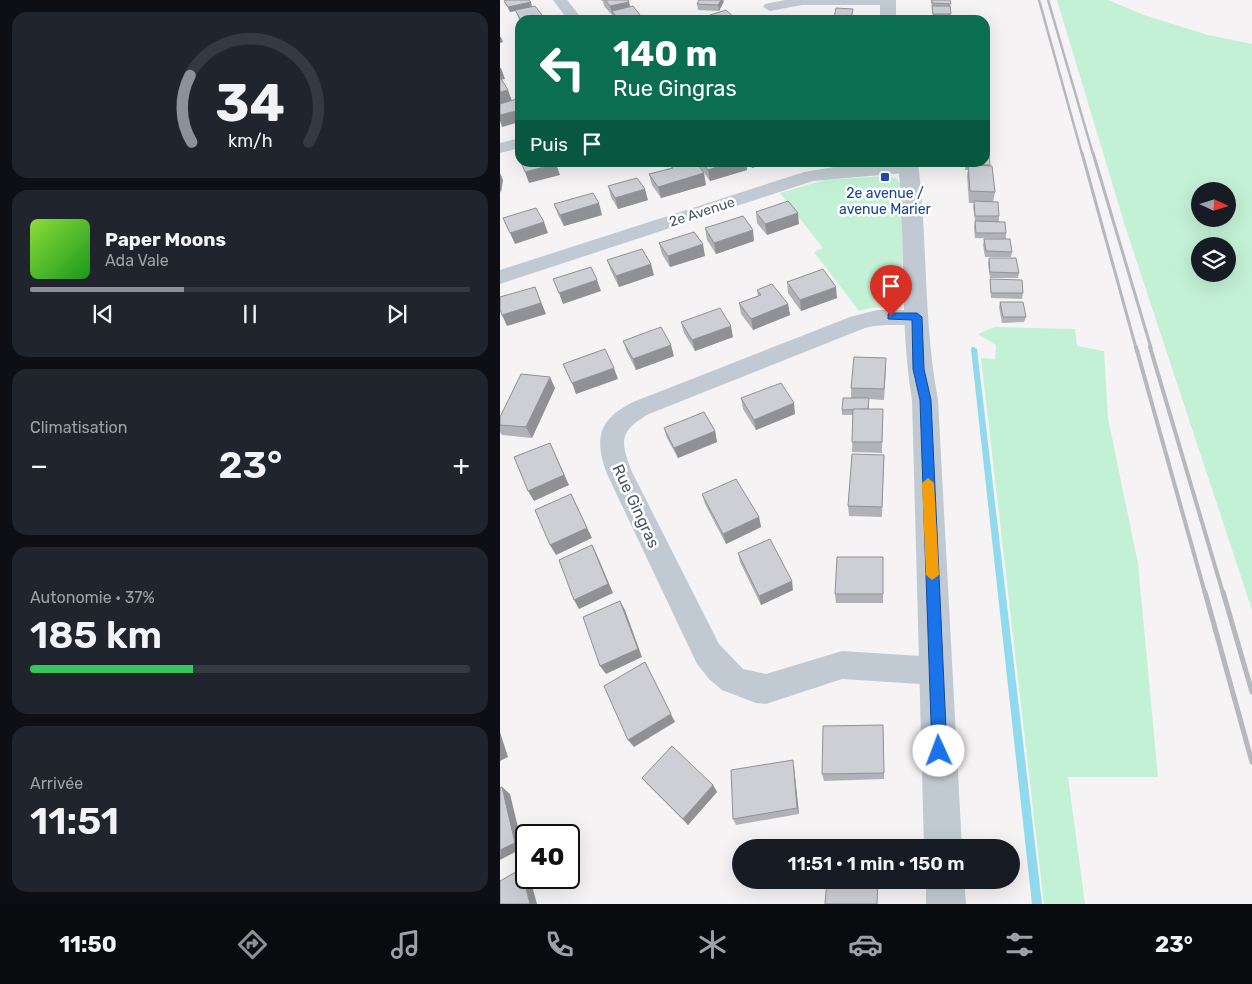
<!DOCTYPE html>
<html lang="fr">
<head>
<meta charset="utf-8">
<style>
	:root { --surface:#171b24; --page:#20242c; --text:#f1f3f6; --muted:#9ea1a6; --line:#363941; --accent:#8c9099 }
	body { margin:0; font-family:Rubik,sans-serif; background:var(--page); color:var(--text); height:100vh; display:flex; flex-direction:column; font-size:19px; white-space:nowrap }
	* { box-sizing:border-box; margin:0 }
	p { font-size:16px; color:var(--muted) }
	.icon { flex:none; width:28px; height:28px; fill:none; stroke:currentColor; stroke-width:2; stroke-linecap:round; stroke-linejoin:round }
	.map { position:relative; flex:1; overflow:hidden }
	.panel { display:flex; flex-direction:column; gap:12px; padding:12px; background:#0d0f14; width:500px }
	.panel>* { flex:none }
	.banner { position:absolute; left:15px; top:15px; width:475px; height:152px; border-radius:15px; box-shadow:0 5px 20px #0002; background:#0b6e4f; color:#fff; overflow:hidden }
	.needle { width:32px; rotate:94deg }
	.fabs { position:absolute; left:691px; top:182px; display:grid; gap:10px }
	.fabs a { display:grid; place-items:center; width:45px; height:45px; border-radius:50%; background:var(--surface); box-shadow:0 5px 20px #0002; font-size:25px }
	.speed { position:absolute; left:15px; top:824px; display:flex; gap:10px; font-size:25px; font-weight:700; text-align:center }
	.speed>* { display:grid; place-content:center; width:65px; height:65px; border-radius:50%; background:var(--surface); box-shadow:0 5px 20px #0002; line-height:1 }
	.speed .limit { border:2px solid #111; border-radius:8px; background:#fff; color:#111 }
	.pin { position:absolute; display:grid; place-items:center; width:42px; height:42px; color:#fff; margin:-51px -21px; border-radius:50% 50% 50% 0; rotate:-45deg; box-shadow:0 0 5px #0007 }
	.pin .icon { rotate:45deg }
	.me { position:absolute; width:55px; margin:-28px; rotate:358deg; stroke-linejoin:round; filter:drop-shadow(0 0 4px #0008) }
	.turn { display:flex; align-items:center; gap:18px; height:105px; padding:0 15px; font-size:22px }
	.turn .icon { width:65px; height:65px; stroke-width:2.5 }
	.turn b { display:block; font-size:35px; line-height:42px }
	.then { display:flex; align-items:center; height:48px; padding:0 15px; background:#0003; gap:10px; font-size:19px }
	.big { font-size:38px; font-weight:600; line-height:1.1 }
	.panel .widget { flex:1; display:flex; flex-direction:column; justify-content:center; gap:8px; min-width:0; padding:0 18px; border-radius:15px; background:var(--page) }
	.panel .dial { align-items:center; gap:0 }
	.dial svg { height:130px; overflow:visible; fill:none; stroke:var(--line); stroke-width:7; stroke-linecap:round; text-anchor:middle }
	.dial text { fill:var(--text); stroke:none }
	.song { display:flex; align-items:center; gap:15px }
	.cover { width:60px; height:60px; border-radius:8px; background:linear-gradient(135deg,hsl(90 70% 55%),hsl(120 70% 35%)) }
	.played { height:5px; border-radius:2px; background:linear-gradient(90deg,var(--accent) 35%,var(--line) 35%) }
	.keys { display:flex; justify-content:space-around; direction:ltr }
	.heat { display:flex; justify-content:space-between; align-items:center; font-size:28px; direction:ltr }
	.charge { height:8px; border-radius:4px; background:linear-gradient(90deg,#34c759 37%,var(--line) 0) }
	.trip { position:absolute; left:232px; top:839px; width:288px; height:50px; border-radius:25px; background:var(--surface); box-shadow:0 5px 20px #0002; font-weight:600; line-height:50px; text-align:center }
	.tab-bar { display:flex; height:80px; justify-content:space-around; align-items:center; background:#090b0e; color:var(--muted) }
	.tab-bar .icon { width:35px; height:35px }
	.tab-bar .selected { color:var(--accent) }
	.tab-bar b { font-size:22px; color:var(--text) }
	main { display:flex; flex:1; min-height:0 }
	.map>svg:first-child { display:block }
</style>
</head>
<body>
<main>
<section class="panel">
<div class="widget dial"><svg viewBox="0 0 100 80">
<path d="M14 69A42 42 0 1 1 86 69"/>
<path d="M14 69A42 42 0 0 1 13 28" stroke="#8c9099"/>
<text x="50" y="56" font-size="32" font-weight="700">34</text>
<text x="50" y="72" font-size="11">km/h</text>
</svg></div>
<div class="widget">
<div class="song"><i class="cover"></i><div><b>Paper Moons</b><p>Ada Vale</p></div></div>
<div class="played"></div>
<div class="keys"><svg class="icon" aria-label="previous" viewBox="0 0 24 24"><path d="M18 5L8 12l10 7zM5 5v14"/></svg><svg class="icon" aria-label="pause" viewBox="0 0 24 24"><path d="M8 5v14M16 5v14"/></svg><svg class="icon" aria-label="next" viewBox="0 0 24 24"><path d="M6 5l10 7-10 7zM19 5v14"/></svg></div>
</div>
<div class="widget"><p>Climatisation</p>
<div class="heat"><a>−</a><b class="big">23°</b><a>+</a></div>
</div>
<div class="widget"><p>Autonomie · 37%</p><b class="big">185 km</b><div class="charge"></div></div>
<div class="widget"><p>Arrivée</p><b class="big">11:51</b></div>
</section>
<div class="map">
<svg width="752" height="904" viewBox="0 0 752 904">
	<rect width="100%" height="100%" fill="#f5f3f3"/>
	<g fill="#c3f1d5" fill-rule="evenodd">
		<path d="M557 0H608L644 15 708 35 752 44V610L626 229ZM728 191V219H700V191ZM700 246H728V274H700Z"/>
		<path d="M388 176 397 179 402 188V298L395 306 369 308 359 311 314 252 323 248 280 193 325 180Z"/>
		<path d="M495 327 575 329 577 346 604 351 608 418 638 564 658 777H568L585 904H544L481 358 495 359 496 345 478 334Z"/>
	</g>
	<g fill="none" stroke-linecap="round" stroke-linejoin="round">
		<path fill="#90daee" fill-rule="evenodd" d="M472 347H474L477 349 542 904H532L471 349Z"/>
		<g fill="#c1cad2" fill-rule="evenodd">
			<path d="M53 0H67L83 20H68Z"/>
			<path d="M285 0H394L395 1 388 5H302L270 11 263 7 265 4Z"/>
			<path d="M20 138V148L0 153V143Z"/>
			<path d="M408 163 414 164 417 168 414 172 313 181 0 284V270L304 172 334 167Z"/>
			<path d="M377 310H417L425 312 428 317 425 322C405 328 385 322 365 328L149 414C118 431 120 443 133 474L219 644 243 669 266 674 342 651 436 657 447 661 451 671 447 681 436 685 342 679 266 704 256 703 222 690 209 679 197 664 107 474C94 438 98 420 133 402L350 317Z"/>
		</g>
		<g fill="#c1cad2" fill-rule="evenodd">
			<rect x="380" y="0" width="16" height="20"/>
			<path d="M398 162H418C428 242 423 321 438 400L462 848H424L412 400C399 321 406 242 398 162Z"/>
			<path d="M426 880H464L466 904H426Z"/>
		</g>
		<g stroke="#b5b8bd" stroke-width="2.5">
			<path d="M539 0 582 154"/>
			<path d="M548 0 593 154"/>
		</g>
		<g stroke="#b5b8bd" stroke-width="3">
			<path d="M582 153 636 348"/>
			<path d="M593 153 651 348"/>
		</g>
		<g stroke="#b5b8bd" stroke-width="4">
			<path d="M636 347 705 593"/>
			<path d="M650 347 723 593"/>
		</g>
		<g stroke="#b5b8bd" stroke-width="5">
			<path d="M705 592 752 762"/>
			<path d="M723 592 752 692"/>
		</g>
	</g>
	<g fill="#b0b2b7">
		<path d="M101 0H128L129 2 130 7 144 20H114L113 16 104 6 103 1H102Z"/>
		<path d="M431 0H450L451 17 433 19Z"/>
		<path d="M4 1 32 7 43 20H46H20V23L16 11 10 12Z"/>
		<path d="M224 1 219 11 198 10 197 4Z"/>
		<path d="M353 9 352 20H334V18Z"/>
		<path d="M210 15 236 19V20H211Z"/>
		<path d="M199 162H246L247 170 210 181 200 167Z"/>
		<path d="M247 162H270L252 168Z"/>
		<path d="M465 162H485L490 165 495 192 493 202 499 216V221L506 233V239L475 238 474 227 475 221 473 207 474 203H469L467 176 468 170H465Z"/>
		<path d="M171 165H183L206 185 161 198 152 185 149 174 171 168Z"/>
		<path d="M108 186 148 200 118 209 111 197Z"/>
		<path d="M54 204 102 215 64 226 58 215Z"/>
		<path d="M256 212 299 224 267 235 257 223Z"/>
		<path d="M205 228 254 241 216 254 207 240Z"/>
		<path d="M484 239 512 252 511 257H485L483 245Z"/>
		<path d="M159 243 205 256 170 267 162 254Z"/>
		<path d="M489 258 519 273 518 278H490L488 264Z"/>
		<path d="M107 260 154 275 119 287 111 271Z"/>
		<path d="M490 279 523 293 522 299 491 298 490 285Z"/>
		<path d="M287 282 337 298 301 311 288 293Z"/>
		<path d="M257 290 288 304 290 315 253 330 241 314 239 303 258 296Z"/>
		<path d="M500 302 526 317 524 322 502 323 499 307Z"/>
		<path d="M181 322 233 337 195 351 184 333Z"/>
		<path d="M123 341 174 356 136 370 127 352Z"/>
		<path d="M386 369 384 400 369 399V409H383L382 453 352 452 353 415H342V410L351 398V388Z"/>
		<path d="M55 388 32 438 2 435 0 432V417Z"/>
		<path d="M241 398 295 414 256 430 243 409Z"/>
		<path d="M164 428 215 431 217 442 178 458 167 438Z"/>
		<path d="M384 455 382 517 349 516 348 506Z"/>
		<path d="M202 494 259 517 261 527 226 544 205 504Z"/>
		<path d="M238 553 293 590 261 605 240 562Z"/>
		<path d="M383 557V603H336L335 594Z"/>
		<path d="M294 767 299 814 236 825 233 819Z"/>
		<path d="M384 773V779L324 781 322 774Z"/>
		<path d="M142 778 213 785 217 792 188 825 147 784Z"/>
	</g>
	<g fill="#909195">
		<path d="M221 0H223L224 1 219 11 218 5Z"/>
		<path d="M31 2 32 7 10 12 8 7Z"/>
		<path d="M129 2 131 12 112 11 113 16 110 6Z"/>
		<path d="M42 15 43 20H22Z"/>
		<path d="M0 37H1L3 42 0 43Z"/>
		<path d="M0 68H1L5 79 0 80Z"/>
		<path d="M8 90 12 101 0 104V92Z"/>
		<path d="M20 110V122L2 127 0 121V115Z"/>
		<path d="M75 162H89L76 166Z"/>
		<path d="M232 162H246L247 170 210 181 208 170Z"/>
		<path d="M251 162H270L252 168Z"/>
		<path d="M56 164 60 175 29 183 25 172Z"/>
		<path d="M0 173 3 180 1 193 0 190Z"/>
		<path d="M204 173 206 185 161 198 158 187Z"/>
		<path d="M145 189 148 200 118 209 115 198Z"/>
		<path d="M99 203 102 215 64 226 60 215Z"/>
		<path d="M298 213 299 224 267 235 265 224Z"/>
		<path d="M44 222 48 233 15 244 10 233Z"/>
		<path d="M253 230 254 241 216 254 214 243Z"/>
		<path d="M203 244 205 256 170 267 168 256Z"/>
		<path d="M151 264 154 275 119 287 116 276Z"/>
		<path d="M97 280 101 291 63 304 59 293Z"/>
		<path d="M35 287 46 314 7 326 2 315Z"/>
		<path d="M336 287 337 298 301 311 300 300Z"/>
		<path d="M288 304 290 315 253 330 251 319Z"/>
		<path d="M231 326 233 337 195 351 192 340Z"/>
		<path d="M171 345 174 356 136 370 133 359Z"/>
		<path d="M114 368 118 379 76 394 72 383Z"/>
		<path d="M50 377 55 388 32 438 26 427Z"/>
		<path d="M294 403 295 414 256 430 254 420Z"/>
		<path d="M215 431 217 442 178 458 174 448Z"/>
		<path d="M50 443 69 485 34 501 28 491Z"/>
		<path d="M71 494 92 538 56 555 50 545Z"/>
		<path d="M259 517 261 527 226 544 223 534Z"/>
		<path d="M92 545 97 555 113 593 79 609 74 600Z"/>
		<path d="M292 581 293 590 261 605 259 596Z"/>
		<path d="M120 601 125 610 142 657 106 674 100 666Z"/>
		<path d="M149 671 175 722 134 747 128 740Z"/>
		<path d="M0 732 8 757 0 761Z"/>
		<path d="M293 760 294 767 299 814 297 808Z"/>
		<path d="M213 785 217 792 188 825 183 819Z"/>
		<path d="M2 787 10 794 23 848 0 860Z"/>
		<path d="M21 869 26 872V878H30L37 904H30Z"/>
	</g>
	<g fill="#cdcfd5" stroke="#909195">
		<path d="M7 0H29L31 2 8 7 4 1Z"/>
		<path d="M105 0H128L129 2 110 6Z"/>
		<path d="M199 0H221L218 5 197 4Z"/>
		<path d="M432 0H450L451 4 432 3Z"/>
		<path d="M35 6 42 15 21 20 15 10Z"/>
		<path d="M133 6 144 20H119L112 11Z"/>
		<path d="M432 6H450L451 14H433Z"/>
		<path d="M336 8 353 9 351 18H334Z"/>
		<path d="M226 10 236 19 231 20H216L210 15Z"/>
		<path d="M434 17H452L453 20H434Z"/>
		<path d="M0 77 8 90 0 92Z"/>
		<path d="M20 98V110L0 115V104Z"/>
		<path d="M485 154H489L490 165 466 164V162H485Z"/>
		<path d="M21 162H56V164L25 172Z"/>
		<path d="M179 162H181L183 165 191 162H196L204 173 158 187 149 174 173 168 171 165Z"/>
		<path d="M203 162H232L208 170Z"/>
		<path d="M468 165 492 166 495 192 470 191Z"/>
		<path d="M137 178 145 189 115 198 108 186Z"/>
		<path d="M93 193 99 203 60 215 54 204Z"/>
		<path d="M288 201 298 213 265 224 256 212Z"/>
		<path d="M474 201 498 202 499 216H475Z"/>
		<path d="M36 208 44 222 10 233 3 218Z"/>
		<path d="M243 216 253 230 214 243 205 228Z"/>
		<path d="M475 221 505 222 506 233H476Z"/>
		<path d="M194 232 203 244 168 256 159 243Z"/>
		<path d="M484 239H510L512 252 486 251Z"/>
		<path d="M142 249 151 264 116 276 107 260Z"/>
		<path d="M489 258H516L519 273 490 272Z"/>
		<path d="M91 267 97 280 59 293 53 279Z"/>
		<path d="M323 269 336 287 300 300 287 282Z"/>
		<path d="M490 279 522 280 523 293H491Z"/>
		<path d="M272 284 288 304 251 319 239 303 261 295 257 290Z"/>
		<path d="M35 287 41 303 2 315 0 309V297Z"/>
		<path d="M500 302H523L526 317H503Z"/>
		<path d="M220 308 231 326 192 340 181 322Z"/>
		<path d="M161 327 171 345 133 359 123 341Z"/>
		<path d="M105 349 114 368 72 383 63 364Z"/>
		<path d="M354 357 386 358 384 389 351 388Z"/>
		<path d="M21 374 50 377 26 427 0 425V417Z"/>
		<path d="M281 383 294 403 254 420 241 398Z"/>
		<path d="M343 398H369L368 409 342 410Z"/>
		<path d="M353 409H383L382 442H352Z"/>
		<path d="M204 412 215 431 174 448 164 428Z"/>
		<path d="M50 443 64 475 28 491 14 457Z"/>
		<path d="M352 454 384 455 382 507 348 506Z"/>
		<path d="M236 479 259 517 223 534 202 494Z"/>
		<path d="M71 494 87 528 50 545 35 510Z"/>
		<path d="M270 539 292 581 259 596 238 553Z"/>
		<path d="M92 545 108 584 74 600 59 560Z"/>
		<path d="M337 557H383V594H335Z"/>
		<path d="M120 601 138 649 100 666 83 617Z"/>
		<path d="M145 662 171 714 128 740 104 686Z"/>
		<path d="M383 725 384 773 322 774 323 726Z"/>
		<path d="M172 746 213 785 183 819 142 778Z"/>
		<path d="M293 760 297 808 233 819 231 770Z"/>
		<path d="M2 787 15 843 0 850V788Z"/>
		<path d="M21 869 30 904H0V881Z"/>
		<path d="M327 880H378L377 904H325Z"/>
	</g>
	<path fill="#1a73e8" stroke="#114b97" d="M391 313H417L422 317 424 369 431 400 447 751 445 756 439 758 434 756 432 751 420 400 413 369 412 320 388 319V314Z"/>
	<path fill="#f59e0b" d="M428 478 434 483 439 575 432 580 426 575 422 483Z"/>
	<rect fill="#1a4fb4" stroke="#fff" stroke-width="2" x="380" y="172" width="10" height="10" rx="2.5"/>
	<g text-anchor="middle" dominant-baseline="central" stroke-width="5" stroke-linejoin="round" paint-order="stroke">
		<g font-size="14" fill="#164399" stroke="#fff">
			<text x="385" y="193">2e avenue /<tspan x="385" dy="16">avenue Marier</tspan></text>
		</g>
		<g font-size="14" fill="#4a5661" stroke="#fff">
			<text transform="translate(202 212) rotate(-18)">2e Avenue</text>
		</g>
		<g font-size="16" fill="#4a5661" stroke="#fff">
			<text transform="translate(136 506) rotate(65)">Rue Gingras</text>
		</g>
	</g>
</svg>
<div class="fabs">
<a><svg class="needle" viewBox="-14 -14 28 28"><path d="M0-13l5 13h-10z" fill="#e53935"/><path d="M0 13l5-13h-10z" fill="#9ea1a6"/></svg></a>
<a><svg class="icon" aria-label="layers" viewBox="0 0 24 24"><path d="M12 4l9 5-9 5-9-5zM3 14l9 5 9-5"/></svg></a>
</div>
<div class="speed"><div class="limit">40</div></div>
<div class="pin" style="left:391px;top:316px;background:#d93025"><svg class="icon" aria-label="arrive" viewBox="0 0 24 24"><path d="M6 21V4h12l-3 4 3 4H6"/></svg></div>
<svg class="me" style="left:439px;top:751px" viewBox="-20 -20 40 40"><circle r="19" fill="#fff"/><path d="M0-13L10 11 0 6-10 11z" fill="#1a73e8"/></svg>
<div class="trip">11:51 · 1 min · 150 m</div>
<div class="banner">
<div class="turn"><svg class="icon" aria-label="left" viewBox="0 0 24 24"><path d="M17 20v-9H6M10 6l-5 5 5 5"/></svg><div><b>140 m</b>Rue Gingras</div></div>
<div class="then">Puis<svg class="icon" aria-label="arrive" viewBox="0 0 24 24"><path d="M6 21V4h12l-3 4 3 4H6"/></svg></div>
</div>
</div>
</main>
<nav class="tab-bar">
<b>11:50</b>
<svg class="icon selected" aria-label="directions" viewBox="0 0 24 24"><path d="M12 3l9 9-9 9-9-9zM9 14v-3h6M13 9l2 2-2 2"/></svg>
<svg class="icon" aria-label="music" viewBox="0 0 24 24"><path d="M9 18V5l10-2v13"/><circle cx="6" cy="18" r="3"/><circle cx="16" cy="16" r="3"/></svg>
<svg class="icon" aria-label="phone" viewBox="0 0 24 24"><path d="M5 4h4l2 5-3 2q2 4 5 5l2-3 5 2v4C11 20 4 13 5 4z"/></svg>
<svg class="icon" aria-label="climate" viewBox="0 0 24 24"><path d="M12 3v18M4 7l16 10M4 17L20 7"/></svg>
<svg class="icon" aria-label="car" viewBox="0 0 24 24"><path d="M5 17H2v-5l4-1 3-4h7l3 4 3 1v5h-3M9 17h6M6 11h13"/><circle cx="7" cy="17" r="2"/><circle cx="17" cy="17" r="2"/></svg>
<svg class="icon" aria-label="filters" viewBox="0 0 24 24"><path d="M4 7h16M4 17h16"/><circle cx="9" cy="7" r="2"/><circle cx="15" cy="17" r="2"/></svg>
<b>23°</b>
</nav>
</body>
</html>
